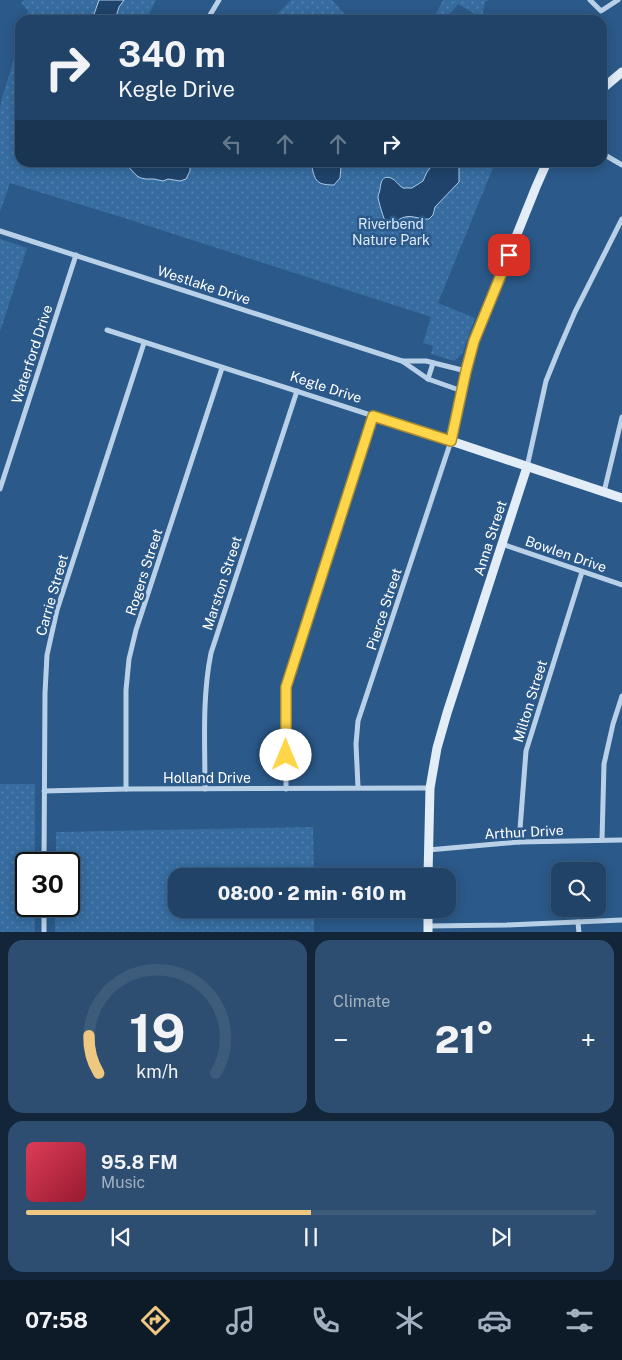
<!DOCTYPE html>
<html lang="en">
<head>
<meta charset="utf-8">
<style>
	:root { --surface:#204367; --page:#2d4e70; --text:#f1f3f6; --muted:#a2b0c0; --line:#3d5c7b; --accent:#eec880 }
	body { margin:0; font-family:"Public Sans",sans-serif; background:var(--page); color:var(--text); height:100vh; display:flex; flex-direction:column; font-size:19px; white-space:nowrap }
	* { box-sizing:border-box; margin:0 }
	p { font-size:16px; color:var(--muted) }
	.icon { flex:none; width:28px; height:28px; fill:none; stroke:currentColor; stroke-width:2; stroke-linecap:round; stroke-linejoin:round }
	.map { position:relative; height:932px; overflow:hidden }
	.drawer { display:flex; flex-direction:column; gap:8px; padding:8px; background:#122539; flex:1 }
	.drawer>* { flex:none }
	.banner { position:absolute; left:15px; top:15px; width:592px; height:152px; border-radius:15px; box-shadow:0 2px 12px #0003,0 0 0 1px var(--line); background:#204367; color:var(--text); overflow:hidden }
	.fabs { position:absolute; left:551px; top:862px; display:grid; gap:10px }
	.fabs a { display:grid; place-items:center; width:55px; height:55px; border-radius:10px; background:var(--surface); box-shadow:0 2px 12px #0003,0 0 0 1px var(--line); font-size:25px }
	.speed { position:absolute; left:15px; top:852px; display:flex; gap:10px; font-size:25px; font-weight:700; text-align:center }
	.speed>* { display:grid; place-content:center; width:65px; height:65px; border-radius:50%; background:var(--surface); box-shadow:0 2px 12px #0003,0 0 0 1px var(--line); line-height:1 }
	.speed .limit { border:2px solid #111; border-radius:8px; background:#fff; color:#111 }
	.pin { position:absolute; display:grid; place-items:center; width:42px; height:42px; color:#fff; margin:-21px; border-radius:10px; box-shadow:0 2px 8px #0006 }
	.me { position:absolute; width:55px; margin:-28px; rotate:0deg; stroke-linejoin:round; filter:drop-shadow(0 0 4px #0008) }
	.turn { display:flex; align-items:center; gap:18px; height:105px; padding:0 20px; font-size:22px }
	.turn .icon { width:65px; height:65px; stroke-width:2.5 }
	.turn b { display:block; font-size:35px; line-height:42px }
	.lanes { display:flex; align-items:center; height:48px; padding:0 20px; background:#0003; justify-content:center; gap:25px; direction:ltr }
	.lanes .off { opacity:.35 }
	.big { font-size:38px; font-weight:800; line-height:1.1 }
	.drawer .widget { flex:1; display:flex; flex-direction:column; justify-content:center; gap:8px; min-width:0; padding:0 18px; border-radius:15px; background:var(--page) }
	.drawer .dial { align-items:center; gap:0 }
	.dial svg { height:130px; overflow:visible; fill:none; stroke:var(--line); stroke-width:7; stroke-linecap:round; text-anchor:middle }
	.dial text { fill:var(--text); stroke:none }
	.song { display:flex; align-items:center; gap:15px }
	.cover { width:60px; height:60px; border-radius:8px; background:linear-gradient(135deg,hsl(350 70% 55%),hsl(350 70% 35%)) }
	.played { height:5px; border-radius:2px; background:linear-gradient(90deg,var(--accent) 50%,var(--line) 50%) }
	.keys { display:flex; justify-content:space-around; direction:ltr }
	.heat { display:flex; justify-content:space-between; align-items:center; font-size:28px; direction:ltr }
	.drawer .tiles { flex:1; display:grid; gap:8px; grid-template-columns:1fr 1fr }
	.widget:last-child { grid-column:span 2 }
	.trip { position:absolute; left:168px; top:868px; width:288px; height:50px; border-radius:15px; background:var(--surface); box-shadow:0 2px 12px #0003,0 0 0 1px var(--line); font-weight:800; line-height:50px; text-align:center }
	.dock { display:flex; height:80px; justify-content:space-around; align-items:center; background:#0d1b29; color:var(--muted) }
	.dock .icon { width:35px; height:35px }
	.dock .on { color:var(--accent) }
	.dock b { font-size:22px; color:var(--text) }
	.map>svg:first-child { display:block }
</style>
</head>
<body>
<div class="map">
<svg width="622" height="933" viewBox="0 0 622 933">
	<defs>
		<pattern id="park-dots" width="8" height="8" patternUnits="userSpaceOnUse" patternTransform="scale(1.25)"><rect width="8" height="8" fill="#366ca0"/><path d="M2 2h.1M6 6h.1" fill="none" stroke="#5482ae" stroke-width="1.8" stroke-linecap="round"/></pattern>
	</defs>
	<rect width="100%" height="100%" fill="#2b5989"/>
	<g fill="url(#park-dots)">
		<path d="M24 0H156L146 20H26L28 11 21 3Z"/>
		<path d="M291 0H332L350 20H271Z"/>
		<path d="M443 0H488L485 2 482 18 458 4 445 20H430L434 17Z"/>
		<path d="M20 39V162L495 163 438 303 475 318 462 354 454 361 431 354 433 346 423 343 431 317 124 218 10 183 0 212V109L2 98Z"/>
		<path d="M0 239 27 248 0 332Z"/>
		<path d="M0 784H35V864H26V906H35V932H0Z"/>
		<path d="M313 827 314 876H176V909H314V932H55V906H69V864H56V832Z"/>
	</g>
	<g fill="#1f436a" stroke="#aecce8">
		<path d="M99 0H124L119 7 115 20H92Z"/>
		<path d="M125 163H190V171L186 179 180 181 168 179 163 181 154 179H146L141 178 137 176Z"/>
		<path d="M311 163H339L341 167 340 178 334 185C314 185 315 179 311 163Z"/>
		<path d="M434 163H459V182L435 207 433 215 429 219C421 220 413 215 405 217 397 219 393 225 386 223 384 220 378 200 378 197 378 194 380 192 380 189 381 182 382 175 391 178 396 180 399 186 403 188H412L423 181 427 172Z"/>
	</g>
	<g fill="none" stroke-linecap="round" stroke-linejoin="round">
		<g stroke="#b9d1e8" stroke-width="5">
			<path d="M590 0 601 11 618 0"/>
			<path d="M207 20 219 0"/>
			<path d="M605 155 622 165"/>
			<path d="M0 231 402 361H426L466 371"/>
			<path d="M107 330 451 441 358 721 356 744 358 787"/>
			<path d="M402 361 428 379 462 391"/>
			<path d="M428 379 433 363"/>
			<path d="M527 467 546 381 559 349 575 312 622 219"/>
			<path d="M0 489 76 255"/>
			<path d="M604 492 622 417"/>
			<path d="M502 544 622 585"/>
			<path d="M126 789V690L129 659 136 630 222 368"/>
			<path d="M205 789C205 744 202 697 211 653L297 391"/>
			<path d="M286 789V687L373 416"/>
			<path d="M44 791 126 789 430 788"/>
			<path d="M602 840 604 764 613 724 622 696"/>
			<path d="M519 842 526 751 582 572"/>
			<path d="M428 850 519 842 622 840"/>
			<path d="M44 864 45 693 47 655 57 610 144 343"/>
			<path d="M44 906V933"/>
			<path d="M578 922 579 933"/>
			<path d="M428 926 507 925 622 920"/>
		</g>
		<g stroke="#e2edf8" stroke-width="9">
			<path d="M602 89 622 72"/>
			<path d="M547 162 536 187 474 341 466 371 451 441 622 498"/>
			<path d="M428 876 430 788 437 748 447 713 527 467"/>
			<path d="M428 909V933"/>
		</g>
	</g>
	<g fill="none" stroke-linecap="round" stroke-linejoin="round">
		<g stroke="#a68a30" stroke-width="12">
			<path id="route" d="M286 755V687L373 416 451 441 466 371 474 341 509 255"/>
		</g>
		<use href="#route" stroke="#ffd54a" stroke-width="9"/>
	</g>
	<g text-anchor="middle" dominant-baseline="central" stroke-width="5" stroke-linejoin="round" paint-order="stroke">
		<g font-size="14" fill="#dceaf7" stroke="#2b5989">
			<text x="391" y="224">Riverbend<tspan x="391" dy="16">Nature Park</tspan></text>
		</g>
		<g font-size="14" fill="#fff" stroke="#2b5989">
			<text transform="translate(204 285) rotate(18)">Westlake Drive</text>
			<text transform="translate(32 354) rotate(-72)">Waterford Drive</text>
			<text transform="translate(326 387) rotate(18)">Kegle Drive</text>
			<text transform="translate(490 538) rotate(-72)">Anna Street</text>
			<text transform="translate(566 554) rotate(19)">Bowlen Drive</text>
			<text transform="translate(144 572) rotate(-72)">Rogers Street</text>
			<text transform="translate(222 583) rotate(-72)">Marston Street</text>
			<text transform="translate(52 595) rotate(-74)">Carrie Street</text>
			<text transform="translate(384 609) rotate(-72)">Pierce Street</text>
			<text transform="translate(530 701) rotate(-73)">Milton Street</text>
			<text x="207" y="778">Holland Drive</text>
			<text transform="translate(524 832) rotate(-3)">Arthur Drive</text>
		</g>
	</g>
</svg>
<div class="fabs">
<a><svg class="icon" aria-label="search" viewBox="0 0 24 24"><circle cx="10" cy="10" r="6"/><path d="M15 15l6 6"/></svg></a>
</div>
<div class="speed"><div class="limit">30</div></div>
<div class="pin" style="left:509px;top:255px;background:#d93025"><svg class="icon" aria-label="arrive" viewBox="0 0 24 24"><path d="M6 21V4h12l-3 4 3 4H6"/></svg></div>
<svg class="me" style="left:286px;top:755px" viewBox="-20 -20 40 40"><circle r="19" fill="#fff"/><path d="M0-13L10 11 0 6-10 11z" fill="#ffd54a"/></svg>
<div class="trip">08:00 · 2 min · 610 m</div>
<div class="banner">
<div class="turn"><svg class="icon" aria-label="right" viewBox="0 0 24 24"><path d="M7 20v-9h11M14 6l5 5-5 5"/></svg><div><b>340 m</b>Kegle Drive</div></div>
<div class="lanes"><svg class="icon off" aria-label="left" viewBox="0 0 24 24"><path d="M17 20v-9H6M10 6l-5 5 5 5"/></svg><svg class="icon off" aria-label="ahead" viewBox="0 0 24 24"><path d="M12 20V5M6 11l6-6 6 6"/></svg><svg class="icon off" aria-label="ahead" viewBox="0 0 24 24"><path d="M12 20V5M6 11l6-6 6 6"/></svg><svg class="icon" aria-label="right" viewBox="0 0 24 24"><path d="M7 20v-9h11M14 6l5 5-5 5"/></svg></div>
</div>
</div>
<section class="drawer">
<div class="tiles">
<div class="widget dial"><svg viewBox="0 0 100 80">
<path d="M14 69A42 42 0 1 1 86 69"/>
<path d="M14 69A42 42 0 0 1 8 46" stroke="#eec880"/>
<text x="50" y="56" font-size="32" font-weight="700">19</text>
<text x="50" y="72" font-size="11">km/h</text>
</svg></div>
<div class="widget"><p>Climate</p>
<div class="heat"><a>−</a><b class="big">21°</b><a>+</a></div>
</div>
<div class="widget">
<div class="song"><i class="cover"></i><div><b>95.8 FM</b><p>Music</p></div></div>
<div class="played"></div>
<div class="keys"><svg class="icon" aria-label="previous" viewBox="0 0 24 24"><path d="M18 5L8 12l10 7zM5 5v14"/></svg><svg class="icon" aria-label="pause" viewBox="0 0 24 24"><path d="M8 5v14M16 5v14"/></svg><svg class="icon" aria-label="next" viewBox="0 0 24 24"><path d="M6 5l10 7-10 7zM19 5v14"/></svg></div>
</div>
</div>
</section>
<nav class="dock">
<b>07:58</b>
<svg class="icon on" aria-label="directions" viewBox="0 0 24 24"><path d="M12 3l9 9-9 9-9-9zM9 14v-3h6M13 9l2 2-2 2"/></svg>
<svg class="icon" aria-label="music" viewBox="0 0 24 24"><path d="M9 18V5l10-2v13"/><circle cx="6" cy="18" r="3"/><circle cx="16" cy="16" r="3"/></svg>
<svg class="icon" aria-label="phone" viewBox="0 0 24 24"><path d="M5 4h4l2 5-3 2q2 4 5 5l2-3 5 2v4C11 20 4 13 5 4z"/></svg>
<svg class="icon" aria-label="climate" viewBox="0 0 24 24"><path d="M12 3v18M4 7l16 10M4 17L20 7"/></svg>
<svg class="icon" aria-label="car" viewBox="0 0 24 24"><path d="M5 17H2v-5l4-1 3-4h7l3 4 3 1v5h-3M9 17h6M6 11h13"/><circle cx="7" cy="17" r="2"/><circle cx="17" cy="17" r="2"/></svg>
<svg class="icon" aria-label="filters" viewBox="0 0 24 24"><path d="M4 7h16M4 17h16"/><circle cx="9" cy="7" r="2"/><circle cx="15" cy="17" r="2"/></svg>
</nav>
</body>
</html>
